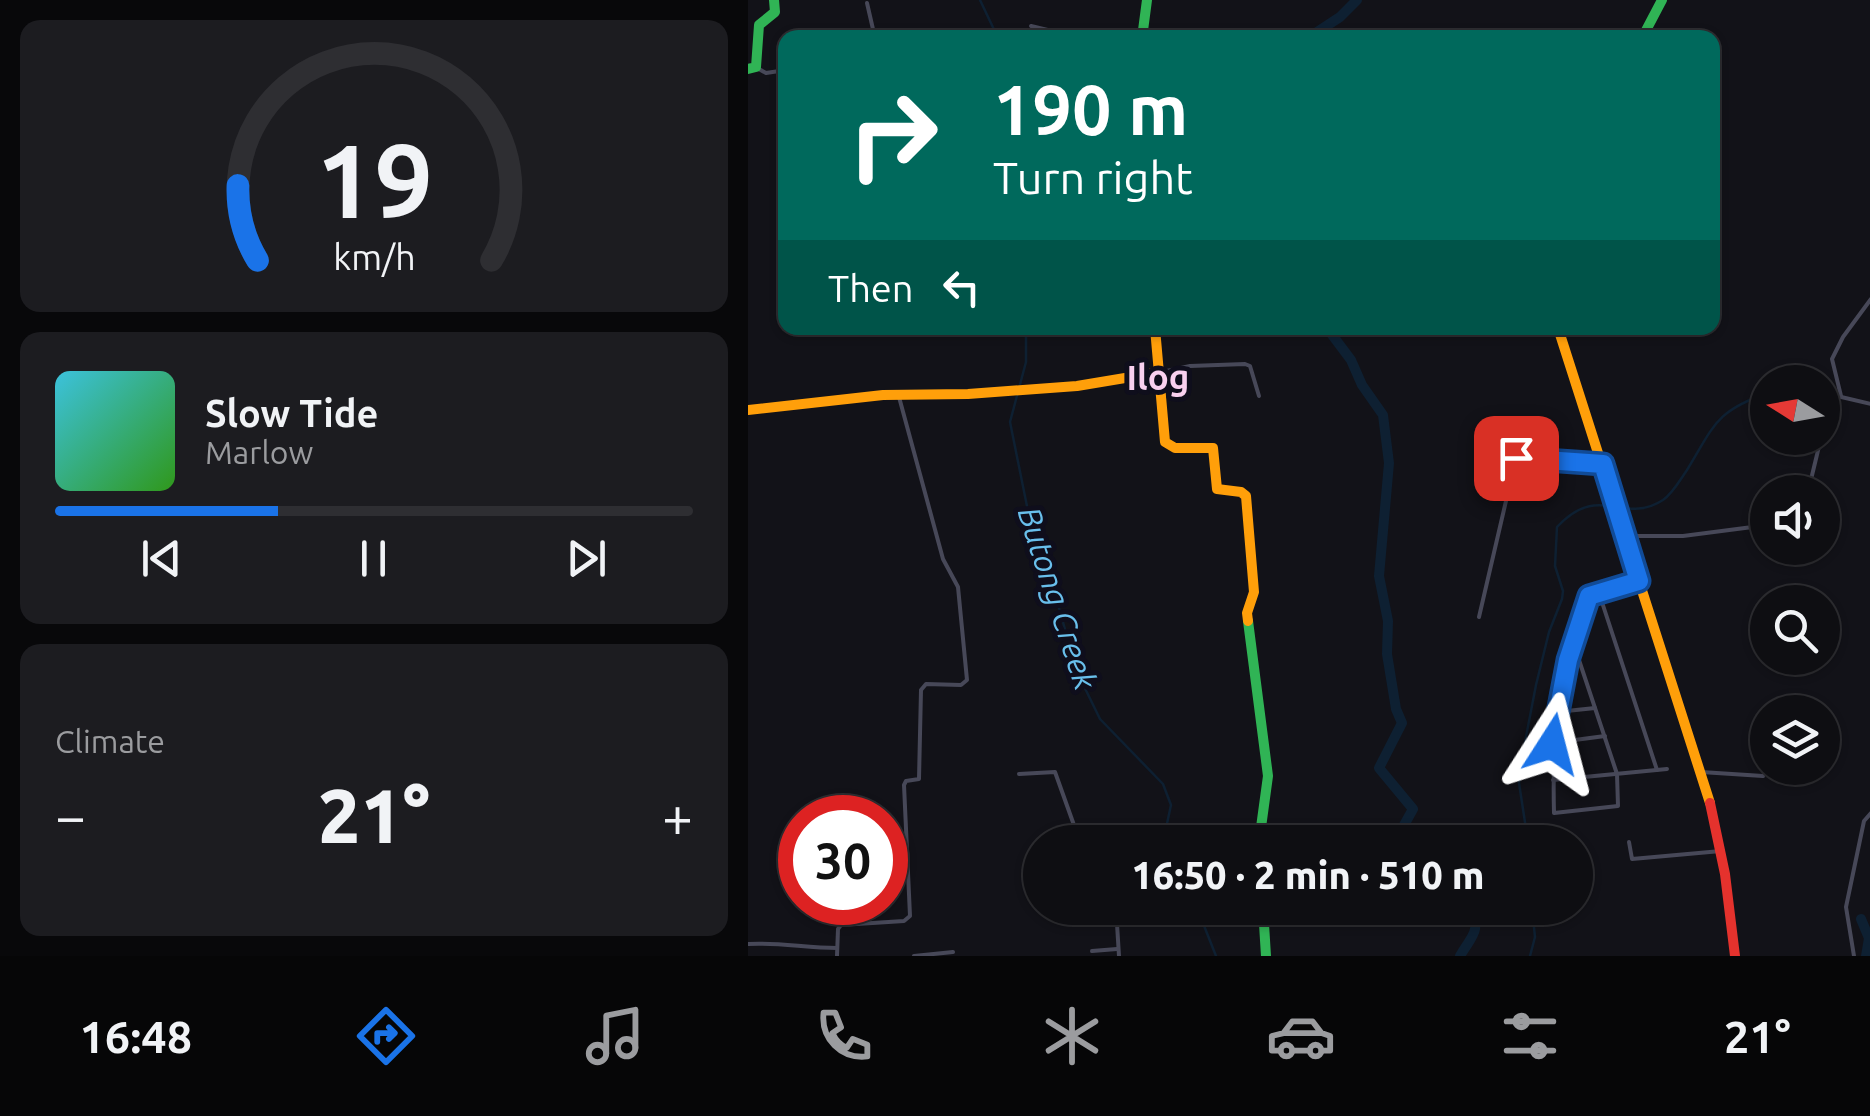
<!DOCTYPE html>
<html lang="en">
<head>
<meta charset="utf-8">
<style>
	:root { --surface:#0e0e12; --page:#1c1c20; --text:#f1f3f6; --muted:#9b9c9f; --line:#2e2e32; --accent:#1a73e8 }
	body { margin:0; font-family:Ubuntu,sans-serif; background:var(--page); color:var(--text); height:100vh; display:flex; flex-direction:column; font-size:38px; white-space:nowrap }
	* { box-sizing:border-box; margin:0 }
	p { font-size:32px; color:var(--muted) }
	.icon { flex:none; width:55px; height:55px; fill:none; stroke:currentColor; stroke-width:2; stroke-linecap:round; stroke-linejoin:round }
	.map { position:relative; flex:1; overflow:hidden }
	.drawer { display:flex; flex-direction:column; gap:20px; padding:20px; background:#08080a; width:748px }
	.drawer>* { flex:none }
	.banner { position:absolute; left:30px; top:30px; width:942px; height:305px; border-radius:20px; box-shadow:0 2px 8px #0004,0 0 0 2px var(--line); background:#00695c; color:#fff; overflow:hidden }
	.needle { width:65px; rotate:281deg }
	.buttons { position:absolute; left:1002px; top:365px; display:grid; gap:20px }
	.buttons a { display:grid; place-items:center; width:90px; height:90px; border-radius:50%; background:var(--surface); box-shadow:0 2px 8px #0004,0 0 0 2px var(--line); font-size:50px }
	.speed { position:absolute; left:30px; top:795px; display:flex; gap:20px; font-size:50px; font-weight:700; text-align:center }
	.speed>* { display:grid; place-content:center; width:130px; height:130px; border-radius:50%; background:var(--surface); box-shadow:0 2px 8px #0004,0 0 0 2px var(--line); line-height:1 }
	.speed .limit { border:15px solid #d22; background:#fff; color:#111 }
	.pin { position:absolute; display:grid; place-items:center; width:85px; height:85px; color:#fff; margin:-42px; border-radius:20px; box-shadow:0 5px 15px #0006 }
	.me { position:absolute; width:110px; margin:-55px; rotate:9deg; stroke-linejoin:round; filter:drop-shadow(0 0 8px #0008) }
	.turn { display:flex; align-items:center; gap:35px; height:210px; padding:0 50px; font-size:45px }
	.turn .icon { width:130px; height:130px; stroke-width:2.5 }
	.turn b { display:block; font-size:70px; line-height:85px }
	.then { display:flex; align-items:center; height:95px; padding:0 50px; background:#0003; gap:20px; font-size:38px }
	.big { font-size:75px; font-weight:800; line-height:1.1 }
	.drawer .card { flex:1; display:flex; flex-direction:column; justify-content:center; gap:15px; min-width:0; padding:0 35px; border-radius:20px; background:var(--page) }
	.drawer .dial { align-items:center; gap:0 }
	.dial svg { height:260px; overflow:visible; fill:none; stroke:var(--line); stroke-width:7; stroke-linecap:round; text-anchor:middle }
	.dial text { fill:var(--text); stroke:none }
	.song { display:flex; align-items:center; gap:30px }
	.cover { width:120px; height:120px; border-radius:15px; background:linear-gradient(135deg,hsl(190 70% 55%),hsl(110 70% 35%)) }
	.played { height:10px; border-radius:5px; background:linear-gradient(90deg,var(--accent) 35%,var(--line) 35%) }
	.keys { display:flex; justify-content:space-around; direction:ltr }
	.heat { display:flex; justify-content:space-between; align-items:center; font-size:55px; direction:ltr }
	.trip { position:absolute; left:275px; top:825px; width:570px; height:100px; border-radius:50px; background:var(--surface); box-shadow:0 2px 8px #0004,0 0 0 2px var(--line); font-weight:800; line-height:100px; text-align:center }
	.tabs { display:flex; height:160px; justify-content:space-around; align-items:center; background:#060607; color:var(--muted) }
	.tabs .icon { width:70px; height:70px }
	.tabs .active { color:var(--accent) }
	.tabs b { font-size:45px; color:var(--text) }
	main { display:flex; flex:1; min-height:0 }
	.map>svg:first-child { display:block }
</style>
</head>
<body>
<main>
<section class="drawer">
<div class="card dial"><svg viewBox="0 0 100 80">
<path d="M14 69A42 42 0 1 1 86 69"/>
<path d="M14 69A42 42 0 0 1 8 46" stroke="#1a73e8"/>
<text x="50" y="56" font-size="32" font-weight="700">19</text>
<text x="50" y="72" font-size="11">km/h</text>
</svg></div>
<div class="card">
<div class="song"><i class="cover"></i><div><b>Slow Tide</b><p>Marlow</p></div></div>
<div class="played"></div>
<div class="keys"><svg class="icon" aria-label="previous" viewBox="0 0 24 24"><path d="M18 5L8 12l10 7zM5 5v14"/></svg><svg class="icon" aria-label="pause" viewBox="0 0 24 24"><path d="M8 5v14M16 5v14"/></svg><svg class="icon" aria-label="next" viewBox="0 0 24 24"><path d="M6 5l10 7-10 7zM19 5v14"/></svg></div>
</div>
<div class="card"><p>Climate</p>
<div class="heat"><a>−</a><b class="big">21°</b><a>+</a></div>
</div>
</section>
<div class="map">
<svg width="1123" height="956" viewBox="0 0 1123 956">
	<rect width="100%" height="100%" fill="#121218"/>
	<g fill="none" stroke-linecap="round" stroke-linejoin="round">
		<g stroke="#0e2032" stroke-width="2.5">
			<path d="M232 0 250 38"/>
			<path d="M278 328V362L262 422 284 531 306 590 329 672 352 719 415 784 423 805 415 842"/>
			<path d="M780 842 771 783 772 768 788 685 801 632 814 599 815 591 807 566 809 527C852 481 875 526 915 500 925 493 932 480 939 470 966 426 967 411 1020 393"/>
			<path d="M449 908 468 956"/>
			<path d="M782 956 787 937 784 908"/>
		</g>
		<g stroke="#0e2032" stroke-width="10">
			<path d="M560 38 592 17 609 0"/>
			<path d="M579 328 603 360 614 385 635 415 641 463 631 576 640 621 639 654 648 709 654 723 631 768 665 809 655 827 657 842"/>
			<path d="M1113 919 1121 938 1118 956"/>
			<path d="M712 956C724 935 733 933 723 908"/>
		</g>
		<g stroke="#474858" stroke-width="4">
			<path d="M119 3 127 38"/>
			<path d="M283 26 333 38"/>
			<path d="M9 68 18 73 38 70"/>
			<path d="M414 372 442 366 497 364 502 366 511 396"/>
			<path d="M1093 396 1084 359 1095 337 1123 299"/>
			<path d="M1075 428 1082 402 1089 396 1123 404"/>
			<path d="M1060 492 1073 438"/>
			<path d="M877 536H935L1020 525"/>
			<path d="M851 593 909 770"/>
			<path d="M731 617 768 458 855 464"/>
			<path d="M825 642 869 774 870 806 806 813C804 739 810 664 841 596L891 581"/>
			<path d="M809 712 847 708"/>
			<path d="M804 743 857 736"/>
			<path d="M953 772 1015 776"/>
			<path d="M271 774 307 772 332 842"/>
			<path d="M805 780 919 769"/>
			<path d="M881 842 884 859 973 851"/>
			<path d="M368 908 371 956"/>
			<path d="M329 917 368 916"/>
			<path d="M0 944C30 942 58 948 89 948"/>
			<path d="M344 951 369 949"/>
			<path d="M89 956 90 929 93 925 156 921 162 916 156 785 158 781 171 779 173 690 178 684 213 685 219 680 210 587 195 559 151 397"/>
			<path d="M166 956 205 952"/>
			<path d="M1106 956 1098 907 1116 821 1123 813"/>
		</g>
		<g stroke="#30b455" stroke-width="10">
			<path d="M394 38 399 0"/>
			<path d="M894 38 914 0"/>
			<path d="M0 69 8 67 11 25 27 12 26 0"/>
			<path d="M500 621 520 776 511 842"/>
			<path d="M515 908 518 956"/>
		</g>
		<g stroke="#ff9f0a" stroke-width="10">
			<path d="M407 328 417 442 427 448H465L469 489 493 492 498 496 506 592 499 613 500 621"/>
			<path d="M810 328 962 803"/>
			<path d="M0 410 135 395 220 394 329 386 413 372"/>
		</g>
		<path stroke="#e5322d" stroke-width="10" d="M962 803 977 874 987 956"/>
	</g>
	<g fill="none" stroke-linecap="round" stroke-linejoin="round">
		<g stroke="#114b97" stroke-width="25">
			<path id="route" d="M768 458 855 464 891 581 841 596 820 660 804 744"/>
		</g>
		<use href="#route" stroke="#1a73e8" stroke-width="18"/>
	</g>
	<g text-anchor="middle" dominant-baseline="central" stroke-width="10" stroke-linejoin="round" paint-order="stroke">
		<g font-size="32" font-style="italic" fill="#69bfec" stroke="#0f0e1c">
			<text transform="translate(310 598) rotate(72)">Butong Creek</text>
		</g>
		<g font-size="35" font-weight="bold" fill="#f9d0ef" stroke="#0f0e1c">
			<text x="410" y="377">Ilog</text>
		</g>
	</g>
</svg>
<div class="buttons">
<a><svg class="needle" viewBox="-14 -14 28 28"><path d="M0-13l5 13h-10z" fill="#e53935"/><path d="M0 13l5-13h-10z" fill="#9b9c9f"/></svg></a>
<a><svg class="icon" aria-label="sound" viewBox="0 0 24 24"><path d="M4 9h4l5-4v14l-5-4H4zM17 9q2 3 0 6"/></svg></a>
<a><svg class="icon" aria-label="search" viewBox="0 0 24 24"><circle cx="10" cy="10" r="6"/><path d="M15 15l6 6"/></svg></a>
<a><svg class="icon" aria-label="layers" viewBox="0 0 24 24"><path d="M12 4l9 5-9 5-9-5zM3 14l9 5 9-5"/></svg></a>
</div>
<div class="speed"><div class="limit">30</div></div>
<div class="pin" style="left:768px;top:458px;background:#d93025"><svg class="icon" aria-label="arrive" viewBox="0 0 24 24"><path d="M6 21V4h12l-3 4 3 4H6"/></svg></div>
<svg class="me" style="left:804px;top:744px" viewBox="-20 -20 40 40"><path d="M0-17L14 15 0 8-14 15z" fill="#1a73e8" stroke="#fff" stroke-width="4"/></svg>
<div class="trip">16:50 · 2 min · 510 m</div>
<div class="banner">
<div class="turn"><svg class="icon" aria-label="right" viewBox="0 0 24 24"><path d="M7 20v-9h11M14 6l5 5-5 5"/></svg><div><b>190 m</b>Turn right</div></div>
<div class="then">Then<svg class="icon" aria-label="left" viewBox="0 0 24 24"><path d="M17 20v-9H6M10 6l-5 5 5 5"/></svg></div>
</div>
</div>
</main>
<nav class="tabs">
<b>16:48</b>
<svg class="icon active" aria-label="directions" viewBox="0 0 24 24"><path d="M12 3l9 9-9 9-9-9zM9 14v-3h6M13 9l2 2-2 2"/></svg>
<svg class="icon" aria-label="music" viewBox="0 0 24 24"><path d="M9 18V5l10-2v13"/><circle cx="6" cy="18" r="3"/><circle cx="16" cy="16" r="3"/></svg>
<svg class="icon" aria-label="phone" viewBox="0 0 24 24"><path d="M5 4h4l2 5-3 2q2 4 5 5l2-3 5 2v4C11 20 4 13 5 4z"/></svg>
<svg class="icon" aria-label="climate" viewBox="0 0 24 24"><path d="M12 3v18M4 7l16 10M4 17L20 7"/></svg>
<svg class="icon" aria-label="car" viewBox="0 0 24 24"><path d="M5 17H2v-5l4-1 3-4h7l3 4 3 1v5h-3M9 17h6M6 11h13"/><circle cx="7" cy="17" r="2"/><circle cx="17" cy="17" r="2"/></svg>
<svg class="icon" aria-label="filters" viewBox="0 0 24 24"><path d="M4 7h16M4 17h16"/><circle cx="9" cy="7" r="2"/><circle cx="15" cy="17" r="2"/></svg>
<b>21°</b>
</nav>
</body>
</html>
